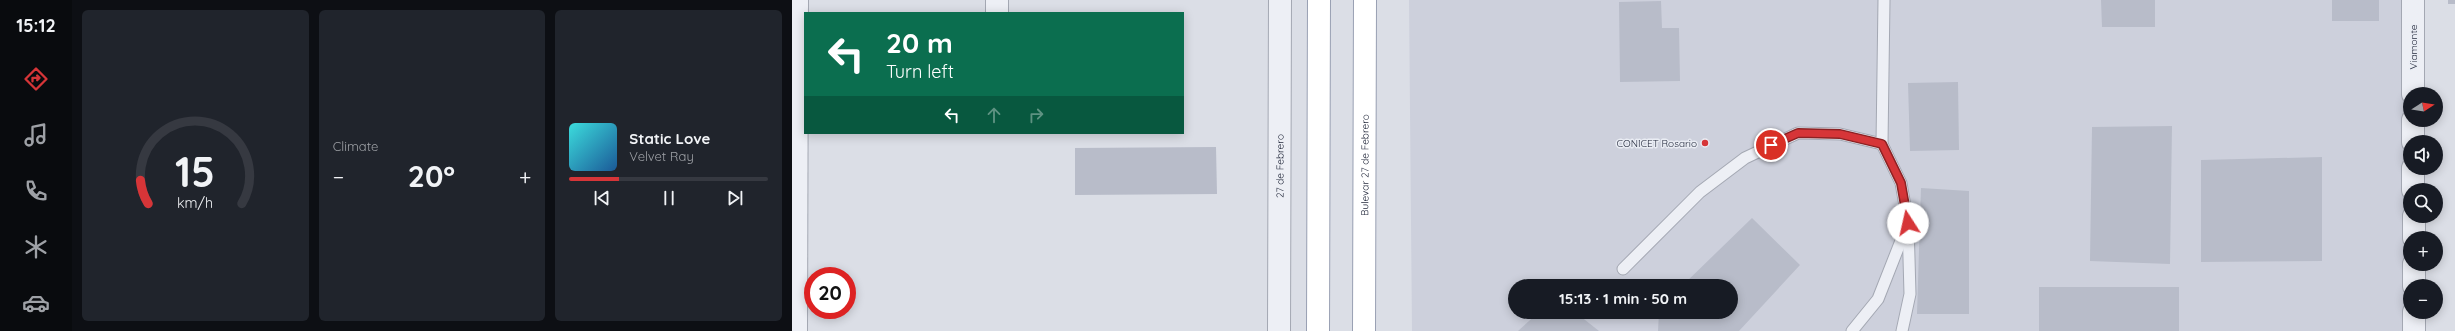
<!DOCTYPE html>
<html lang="en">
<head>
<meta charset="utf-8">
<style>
	:root { --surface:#171b24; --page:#20242c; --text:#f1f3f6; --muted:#9ea1a6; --line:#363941; --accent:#d63538 }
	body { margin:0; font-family:Quicksand,sans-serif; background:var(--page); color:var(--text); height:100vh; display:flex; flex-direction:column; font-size:15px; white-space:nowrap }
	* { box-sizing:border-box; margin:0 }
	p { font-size:13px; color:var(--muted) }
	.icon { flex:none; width:22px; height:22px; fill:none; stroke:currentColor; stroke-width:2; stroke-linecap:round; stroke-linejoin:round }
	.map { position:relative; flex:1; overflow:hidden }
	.panel { display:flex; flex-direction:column; gap:10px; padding:10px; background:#0d0f14; width:720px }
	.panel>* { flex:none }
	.top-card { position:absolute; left:12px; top:12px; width:380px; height:122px; border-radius:0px; box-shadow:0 2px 10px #0003; background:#0b6e4f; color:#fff; overflow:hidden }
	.needle { width:26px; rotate:78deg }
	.controls { position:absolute; left:1611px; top:87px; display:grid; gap:8px }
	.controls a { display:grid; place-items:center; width:40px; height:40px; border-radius:50%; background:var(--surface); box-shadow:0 2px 10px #0003; font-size:20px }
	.speed { position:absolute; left:12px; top:267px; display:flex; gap:8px; font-size:20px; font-weight:700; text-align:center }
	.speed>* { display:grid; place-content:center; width:52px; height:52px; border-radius:50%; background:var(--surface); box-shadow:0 2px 10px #0003; line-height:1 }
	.speed .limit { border:6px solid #d22; background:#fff; color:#111 }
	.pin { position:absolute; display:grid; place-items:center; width:34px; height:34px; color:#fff; margin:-17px; border:2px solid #fff; border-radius:50%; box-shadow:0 1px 4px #0007 }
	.me { position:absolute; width:44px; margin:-22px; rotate:350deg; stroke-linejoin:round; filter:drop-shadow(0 0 3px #0008) }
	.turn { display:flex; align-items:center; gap:14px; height:84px; padding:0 16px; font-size:18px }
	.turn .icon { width:52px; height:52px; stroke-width:2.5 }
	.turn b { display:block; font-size:28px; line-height:34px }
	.lanes { display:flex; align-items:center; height:38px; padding:0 16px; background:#0003; justify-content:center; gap:20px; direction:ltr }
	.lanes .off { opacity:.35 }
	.big { font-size:30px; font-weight:800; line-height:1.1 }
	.panel .widget { flex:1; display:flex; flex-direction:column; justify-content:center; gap:6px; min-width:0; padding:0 14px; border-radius:6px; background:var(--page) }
	.panel .dial { align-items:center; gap:0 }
	.dial svg { height:104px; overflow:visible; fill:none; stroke:var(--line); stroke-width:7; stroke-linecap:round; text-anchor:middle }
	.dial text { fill:var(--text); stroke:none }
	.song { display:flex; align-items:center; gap:12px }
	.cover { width:48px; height:48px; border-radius:6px; background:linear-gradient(135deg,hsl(180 70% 55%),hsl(210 70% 35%)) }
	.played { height:4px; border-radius:2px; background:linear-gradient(90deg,var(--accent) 25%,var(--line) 25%) }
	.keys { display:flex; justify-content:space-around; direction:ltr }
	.heat { display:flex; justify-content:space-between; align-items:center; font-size:22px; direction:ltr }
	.panel .tiles { flex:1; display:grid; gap:10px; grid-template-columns:repeat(3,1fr) }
	.trip { position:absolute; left:716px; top:279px; width:230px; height:40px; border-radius:20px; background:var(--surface); box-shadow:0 2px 10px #0003; font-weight:800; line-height:40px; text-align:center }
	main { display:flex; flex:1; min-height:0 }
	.tab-bar { display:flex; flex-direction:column; width:72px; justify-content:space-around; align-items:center; background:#090b0e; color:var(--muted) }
	.tab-bar .icon { width:28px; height:28px }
	.tab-bar .on { color:var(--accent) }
	.tab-bar b { font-size:18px; color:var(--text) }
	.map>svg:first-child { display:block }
</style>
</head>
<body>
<main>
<nav class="tab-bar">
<b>15:12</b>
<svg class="icon on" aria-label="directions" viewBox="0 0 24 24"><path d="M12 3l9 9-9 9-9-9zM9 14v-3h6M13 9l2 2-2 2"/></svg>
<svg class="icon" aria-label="music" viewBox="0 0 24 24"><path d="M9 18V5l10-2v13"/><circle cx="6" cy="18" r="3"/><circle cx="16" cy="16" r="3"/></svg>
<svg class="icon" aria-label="phone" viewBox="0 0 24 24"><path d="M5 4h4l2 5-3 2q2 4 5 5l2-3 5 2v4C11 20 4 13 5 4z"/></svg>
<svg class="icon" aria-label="climate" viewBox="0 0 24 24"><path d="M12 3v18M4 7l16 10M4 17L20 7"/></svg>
<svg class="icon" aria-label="car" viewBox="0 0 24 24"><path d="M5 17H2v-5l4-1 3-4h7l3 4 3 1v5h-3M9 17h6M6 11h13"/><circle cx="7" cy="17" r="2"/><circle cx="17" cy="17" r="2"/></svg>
</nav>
<section class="panel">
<div class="tiles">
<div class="widget dial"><svg viewBox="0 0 100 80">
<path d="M14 69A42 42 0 1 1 86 69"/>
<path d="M14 69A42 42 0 0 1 8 51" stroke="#d63538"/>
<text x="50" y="56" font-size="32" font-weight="700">15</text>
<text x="50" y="72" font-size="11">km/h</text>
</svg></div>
<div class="widget"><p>Climate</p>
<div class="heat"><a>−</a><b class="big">20°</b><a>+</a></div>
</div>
<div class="widget">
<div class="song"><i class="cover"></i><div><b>Static Love</b><p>Velvet Ray</p></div></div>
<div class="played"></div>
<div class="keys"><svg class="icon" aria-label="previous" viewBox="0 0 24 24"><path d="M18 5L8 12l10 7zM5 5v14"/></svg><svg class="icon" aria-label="pause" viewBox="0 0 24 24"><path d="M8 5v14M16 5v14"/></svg><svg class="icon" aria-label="next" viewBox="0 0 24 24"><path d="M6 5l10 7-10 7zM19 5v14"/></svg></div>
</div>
</div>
</section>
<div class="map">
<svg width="1663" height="331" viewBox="0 0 1663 331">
	<rect width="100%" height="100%" fill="#dbdee6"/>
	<path fill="#cdd0dc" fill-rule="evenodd" d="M617 0H1621L1618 94V312L1622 331H620ZM723 286H939V312H723Z"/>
	<g fill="#b8bcc9">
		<path d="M1309 0H1363V27H1310Z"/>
		<rect x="1540" y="0" width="47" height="21"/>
		<rect x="1656" y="0" width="7" height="4"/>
		<path d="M869 1 870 28H887L888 81 828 82 827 2Z"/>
		<path d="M1166 82 1167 150 1118 151 1116 83Z"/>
		<path d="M1380 126 1378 264 1298 261 1300 127Z"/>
		<path d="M424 147 425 194 283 195V148Z"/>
		<path d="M1530 157V261L1409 262V160Z"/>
		<path d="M1129 188 1177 191V314H1125Z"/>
		<path d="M960 218 1008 265 947 331H866L867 312H939V286H890Z"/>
		<rect x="1247" y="287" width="140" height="44"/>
		<path d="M747 312H783L807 331H726Z"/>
	</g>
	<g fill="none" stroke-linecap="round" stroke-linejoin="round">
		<g stroke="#a4a8b3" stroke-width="13">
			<g id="service">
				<path d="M1092 0 1090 144 1109 183 1116 223 1118 294 1110 331"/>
				<path d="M831 269 908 192 953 158 1006 133 1048 134 1090 144"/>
				<path d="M1060 331 1086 299 1114 228"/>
			</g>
		</g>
		<g stroke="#a4a8b3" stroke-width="24">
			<g id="minor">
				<path d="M1621 0V94"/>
				<path d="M205 13V0"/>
				<path d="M1621 120V142"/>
				<path d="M1621 168V190"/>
				<path d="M1622 216V238"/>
				<path d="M1622 264V286"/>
				<path d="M1622 312V331"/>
				<path d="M4 331 5 0"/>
				<path id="s1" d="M487 331 488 0"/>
			</g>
		</g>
		<g stroke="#99a0b3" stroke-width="24">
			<g id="primary">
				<path d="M526 331 527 0"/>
				<path id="s2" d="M572 331 573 0"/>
			</g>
		</g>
		<use href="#service" stroke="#edeff5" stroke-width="11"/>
		<use href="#minor" stroke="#edeff5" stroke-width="22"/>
		<use href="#primary" stroke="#fff" stroke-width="22"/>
	</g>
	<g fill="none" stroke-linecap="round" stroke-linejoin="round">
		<g stroke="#8b2224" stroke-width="10">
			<path id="route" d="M979 145 1006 133 1048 134 1090 144 1109 183 1116 223"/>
		</g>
		<use href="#route" stroke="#d63538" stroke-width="7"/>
	</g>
	<circle fill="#d63538" stroke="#eaedf4" stroke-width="1.5" cx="913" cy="143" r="4"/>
	<g text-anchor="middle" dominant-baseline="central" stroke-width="3" stroke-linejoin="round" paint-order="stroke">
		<g font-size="10" fill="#242a3d" stroke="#eaedf4">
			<text transform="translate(1621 47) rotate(-90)">Viamonte</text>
			<text stroke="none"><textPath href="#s1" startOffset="165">27 de Febrero</textPath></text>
			<text stroke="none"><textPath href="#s2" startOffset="166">Bulevar 27 de Febrero</textPath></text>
		</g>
		<g font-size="10" fill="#242a3d" stroke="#eaedf4" text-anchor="end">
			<text x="905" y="143">CONICET Rosario</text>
		</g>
	</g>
</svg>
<div class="controls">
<a><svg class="needle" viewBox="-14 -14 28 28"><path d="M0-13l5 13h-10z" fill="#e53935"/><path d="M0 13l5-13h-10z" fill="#9ea1a6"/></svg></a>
<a><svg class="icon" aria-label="sound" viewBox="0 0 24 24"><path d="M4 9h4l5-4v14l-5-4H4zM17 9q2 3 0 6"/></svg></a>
<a><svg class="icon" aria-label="search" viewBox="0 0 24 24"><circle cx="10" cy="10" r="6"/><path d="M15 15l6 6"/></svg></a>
<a>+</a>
<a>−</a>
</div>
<div class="speed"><div class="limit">20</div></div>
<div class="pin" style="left:979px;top:145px;background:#d93025"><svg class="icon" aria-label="arrive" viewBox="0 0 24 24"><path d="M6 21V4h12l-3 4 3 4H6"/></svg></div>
<svg class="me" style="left:1116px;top:223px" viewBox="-20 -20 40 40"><circle r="19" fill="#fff"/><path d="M0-13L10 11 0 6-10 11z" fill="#d63538"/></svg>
<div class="trip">15:13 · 1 min · 50 m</div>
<div class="top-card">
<div class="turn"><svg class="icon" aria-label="left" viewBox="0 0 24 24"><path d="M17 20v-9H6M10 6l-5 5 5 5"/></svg><div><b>20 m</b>Turn left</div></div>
<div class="lanes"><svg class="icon" aria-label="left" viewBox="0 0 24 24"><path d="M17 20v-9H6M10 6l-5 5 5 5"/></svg><svg class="icon off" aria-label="ahead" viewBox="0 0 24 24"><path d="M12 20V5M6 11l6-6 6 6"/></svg><svg class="icon off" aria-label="right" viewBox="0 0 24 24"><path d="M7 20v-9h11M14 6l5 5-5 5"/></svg></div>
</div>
</div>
</main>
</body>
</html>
